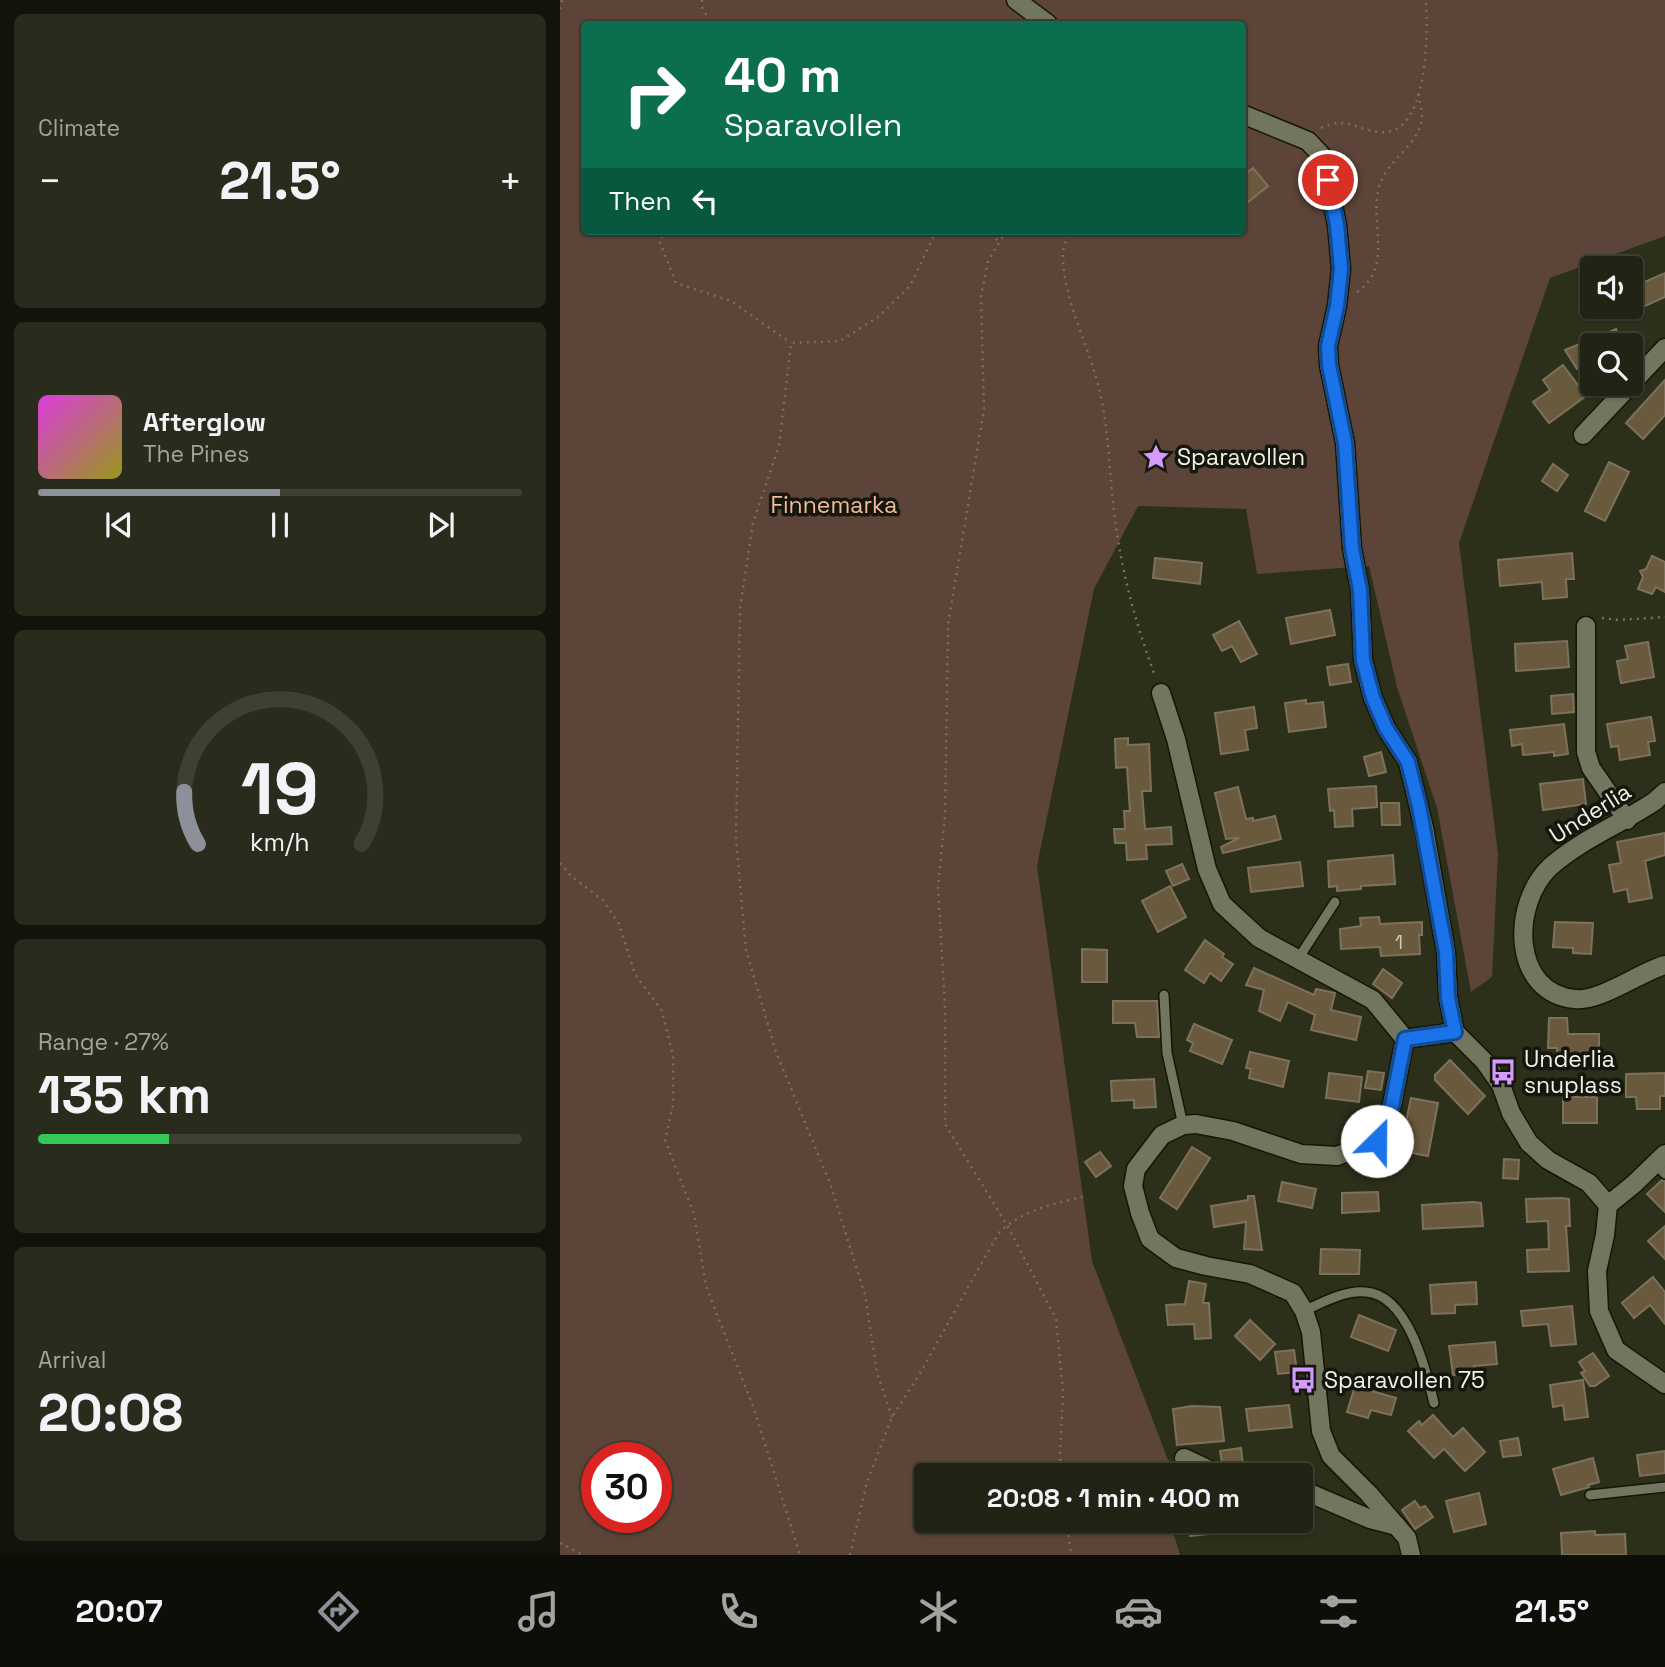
<!DOCTYPE html>
<html lang="en">
<head>
<meta charset="utf-8">
<style>
	:root { --surface:#212314; --page:#292b1d; --text:#f1f3f6; --muted:#a2a4a0; --line:#3e4034; --accent:#8c9099 }
	body { margin:0; font-family:"Space Grotesk",sans-serif; background:var(--page); color:var(--text); height:100vh; display:flex; flex-direction:column; font-size:26px; white-space:nowrap }
	* { box-sizing:border-box; margin:0 }
	p { font-size:23px; color:var(--muted) }
	.icon { flex:none; width:38px; height:38px; fill:none; stroke:currentColor; stroke-width:2; stroke-linecap:round; stroke-linejoin:round }
	.map { position:relative; flex:1; overflow:hidden }
	.panel { display:flex; flex-direction:column; gap:14px; padding:14px; background:#12130b; width:560px }
	.panel>* { flex:none }
	.hud { position:absolute; left:21px; top:21px; width:665px; height:214px; border-radius:7px; box-shadow:0 2px 5px #0004,0 0 0 2px var(--line); background:#0b6e4f; color:#fff; overflow:hidden }
	.tools { position:absolute; left:1020px; top:256px; display:grid; gap:14px }
	.tools a { display:grid; place-items:center; width:63px; height:63px; border-radius:7px; background:var(--surface); box-shadow:0 2px 5px #0004,0 0 0 2px var(--line); font-size:35px }
	.speed { position:absolute; left:21px; top:1442px; display:flex; gap:14px; font-size:35px; font-weight:700; text-align:center }
	.speed>* { display:grid; place-content:center; width:91px; height:91px; border-radius:50%; background:var(--surface); box-shadow:0 2px 5px #0004,0 0 0 2px var(--line); line-height:1 }
	.speed .limit { border:10px solid #d22; background:#fff; color:#111 }
	.pin { position:absolute; display:grid; place-items:center; width:60px; height:60px; color:#fff; margin:-30px; border:4px solid #fff; border-radius:50%; box-shadow:0 2px 7px #0007 }
	.me { position:absolute; width:77px; margin:-38px; rotate:23deg; stroke-linejoin:round; filter:drop-shadow(0 0 5px #0008) }
	.turn { display:flex; align-items:center; gap:24px; height:147px; padding:0 28px; font-size:32px }
	.turn .icon { width:91px; height:91px; stroke-width:2.5 }
	.turn b { display:block; font-size:49px; line-height:60px }
	.then { display:flex; align-items:center; height:66px; padding:0 28px; background:#0003; gap:14px; font-size:26px }
	.big { font-size:52px; font-weight:600; line-height:1.1 }
	.panel .widget { flex:1; display:flex; flex-direction:column; justify-content:center; gap:10px; min-width:0; padding:0 24px; border-radius:10px; background:var(--page) }
	.panel .dial { align-items:center; gap:0 }
	.dial svg { height:182px; overflow:visible; fill:none; stroke:var(--line); stroke-width:7; stroke-linecap:round; text-anchor:middle }
	.dial text { fill:var(--text); stroke:none }
	.song { display:flex; align-items:center; gap:21px }
	.cover { width:84px; height:84px; border-radius:10px; background:linear-gradient(135deg,hsl(300 70% 55%),hsl(60 70% 35%)) }
	.played { height:7px; border-radius:4px; background:linear-gradient(90deg,var(--accent) 50%,var(--line) 50%) }
	.keys { display:flex; justify-content:space-around; direction:ltr }
	.heat { display:flex; justify-content:space-between; align-items:center; font-size:38px; direction:ltr }
	.charge { height:10px; border-radius:5px; background:linear-gradient(90deg,#34c759 27%,var(--line) 0) }
	.trip { position:absolute; left:354px; top:1463px; width:399px; height:70px; border-radius:7px; background:var(--surface); box-shadow:0 2px 5px #0004,0 0 0 2px var(--line); font-weight:600; line-height:70px; text-align:center }
	.tabs { display:flex; height:112px; justify-content:space-around; align-items:center; background:#0d0e08; color:var(--muted) }
	.tabs .icon { width:49px; height:49px }
	.tabs .on { color:var(--accent) }
	.tabs b { font-size:32px; color:var(--text) }
	main { display:flex; flex:1; min-height:0 }
	.map>svg:first-child { display:block }
</style>
</head>
<body>
<main>
<section class="panel">
<div class="widget"><p>Climate</p>
<div class="heat"><a>−</a><b class="big">21.5°</b><a>+</a></div>
</div>
<div class="widget">
<div class="song"><i class="cover"></i><div><b>Afterglow</b><p>The Pines</p></div></div>
<div class="played"></div>
<div class="keys"><svg class="icon" aria-label="previous" viewBox="0 0 24 24"><path d="M18 5L8 12l10 7zM5 5v14"/></svg><svg class="icon" aria-label="pause" viewBox="0 0 24 24"><path d="M8 5v14M16 5v14"/></svg><svg class="icon" aria-label="next" viewBox="0 0 24 24"><path d="M6 5l10 7-10 7zM19 5v14"/></svg></div>
</div>
<div class="widget dial"><svg viewBox="0 0 100 80">
<path d="M14 69A42 42 0 1 1 86 69"/>
<path d="M14 69A42 42 0 0 1 8 46" stroke="#8c9099"/>
<text x="50" y="56" font-size="32" font-weight="700">19</text>
<text x="50" y="72" font-size="11">km/h</text>
</svg></div>
<div class="widget"><p>Range · 27%</p><b class="big">135 km</b><div class="charge"></div></div>
<div class="widget"><p>Arrival</p><b class="big">20:08</b></div>
</section>
<div class="map">
<svg width="1105" height="1555" viewBox="0 0 1105 1555">
	<rect width="100%" height="100%" fill="#2c2f1a"/>
	<path fill="#5c4438" fill-rule="evenodd" d="M0 0H1105V236L990 278 899 543 938 854 932 977 911 992 877 808 837 687 809 566 697 574 686 509 578 506 534 589 477 866 532 1261 608 1460 645 1475H366V1521H610L620 1555H0ZM24 24H682V231H24ZM37 1458H96V1517H37Z"/>
	<g fill="#69593d" stroke="#7e715c" stroke-width="2">
		<path d="M693 168 708 186 682 207V177Z"/>
		<path d="M1105 273V297L1074 311 1071 304V288Z"/>
		<path d="M1056 329 1063 345H1032V362L1017 369 1005 350Z"/>
		<path d="M1003 365 1026 396 989 423 973 402 990 390 983 380Z"/>
		<path d="M1105 380V415L1083 439 1066 423Z"/>
		<path d="M1049 462 1069 472 1045 521 1025 511Z"/>
		<path d="M993 464 1008 475 997 491 982 481Z"/>
		<path d="M1012 553 1014 579H1006L1007 597 983 599 982 582 940 586 938 560Z"/>
		<path d="M1092 556 1105 562V592L1096 587 1092 594 1078 589 1083 577 1080 571 1086 569Z"/>
		<path d="M595 558 642 563 640 584 593 578Z"/>
		<path d="M770 610 775 635 731 644 726 618Z"/>
		<path d="M679 621 697 654 681 662 672 646 662 651 653 635Z"/>
		<path d="M1007 641 1009 667 956 671 955 644Z"/>
		<path d="M1088 642 1094 677 1061 683 1057 661 1068 659 1065 646Z"/>
		<path d="M788 664 791 682 770 685 767 667Z"/>
		<path d="M1013 694 1014 712 992 714 991 696Z"/>
		<path d="M746 700V704L763 702 766 727 729 732 725 703Z"/>
		<path d="M694 707 697 728 685 730 688 750 661 754 655 713Z"/>
		<path d="M1091 717 1095 741 1088 742 1090 755 1060 760 1058 746 1051 747 1047 724Z"/>
		<path d="M1004 724 1008 754 994 756V752L963 755 962 744 952 746 950 730Z"/>
		<path d="M568 738V745L589 744 591 791H582L585 829 611 827 612 844 586 845 587 859 567 860 566 843H555L554 829H565L564 811H570L567 767 556 768 555 739Z"/>
		<path d="M821 752 826 772 809 776 804 757Z"/>
		<path d="M1023 779 1026 804 983 810 980 784Z"/>
		<path d="M816 786 817 807 792 809 793 826 775 827 774 810 770 811 768 789Z"/>
		<path d="M678 787 686 819 693 818V821L715 816 721 839 663 853 661 847 679 838 666 839 655 793Z"/>
		<path d="M821 803H839L840 825H822Z"/>
		<path d="M1105 833V855L1085 861 1092 898 1069 902 1067 889 1054 892 1049 865 1061 863 1057 842Z"/>
		<path d="M833 855 835 884 801 886V889L777 891V886L769 887 768 861Z"/>
		<path d="M740 862 743 886 691 892 688 868Z"/>
		<path d="M622 864 629 879 613 886 606 871Z"/>
		<path d="M610 886 626 917 598 932 582 901Z"/>
		<path d="M819 917 820 924 862 922V935H859L860 954 821 956 820 947 781 949 780 929 801 926 800 918Z"/>
		<path d="M995 922 1033 923 1031 954 1013 953V948L993 947Z"/>
		<path d="M645 940 664 954 662 957 673 964 661 981 650 973 644 983 625 970Z"/>
		<path d="M522 949 547 950V982H522Z"/>
		<path d="M694 968 754 995 756 989 775 993 771 1010 801 1017 796 1040 751 1030 755 1015 728 1002 720 1021 699 1011 704 990 686 985Z"/>
		<path d="M823 969 842 983 832 998 813 984Z"/>
		<path d="M553 1001H597L599 1037H577L575 1023H553Z"/>
		<path d="M989 1018H1007L1008 1034H1039V1060L997 1059V1048H988Z"/>
		<path d="M634 1024 672 1040 662 1064 630 1051 633 1043 627 1040Z"/>
		<path d="M690 1052 729 1061 723 1087 689 1078 691 1069 686 1068Z"/>
		<path d="M890 1060 925 1096 908 1114 875 1080V1075Z"/>
		<path d="M808 1071 824 1073 821 1090 805 1088Z"/>
		<path d="M769 1073 802 1077 799 1102 766 1098Z"/>
		<path d="M1105 1073V1096H1100V1109H1077L1076 1097H1066V1074Z"/>
		<path d="M594 1079 596 1107 574 1108V1100L552 1101 551 1081Z"/>
		<rect x="1003" y="1097" width="34" height="26"/>
		<path d="M851 1098 878 1103 868 1156 847 1152 828 1165 820 1152 835 1140 837 1129 844 1131Z"/>
		<path d="M632 1147 650 1158 617 1209 600 1198Z"/>
		<path d="M540 1152 551 1166 536 1177 525 1162Z"/>
		<path d="M944 1159 959 1160 958 1179 943 1178Z"/>
		<path d="M1102 1180 1105 1181V1212L1087 1194Z"/>
		<path d="M722 1182 756 1189 752 1208 718 1201Z"/>
		<path d="M818 1192 819 1211 782 1213V1193Z"/>
		<path d="M688 1196H694L702 1250 684 1249 686 1222 654 1227 651 1206 688 1200Z"/>
		<path d="M1001 1198 1009 1199 1010 1226H1006L1009 1271 968 1272 967 1250 989 1249 988 1221 967 1222 966 1199Z"/>
		<path d="M913 1202 921 1203 923 1226 863 1229 862 1205Z"/>
		<path d="M1105 1226V1259L1088 1241Z"/>
		<path d="M761 1249 800 1250 799 1274H760Z"/>
		<path d="M1093 1277 1105 1292V1324L1090 1305 1074 1318 1062 1303Z"/>
		<path d="M629 1281 646 1284 643 1303H649L651 1338 635 1339 634 1324 608 1325 606 1305 625 1304Z"/>
		<path d="M916 1282 917 1304 895 1305V1313L872 1314 870 1285Z"/>
		<path d="M1012 1306 1016 1344 991 1346 988 1324 963 1326 961 1311Z"/>
		<path d="M799 1315 836 1330 828 1351 791 1337Z"/>
		<path d="M690 1320 715 1344 700 1360 675 1336Z"/>
		<path d="M935 1342 937 1364 914 1366 915 1373 893 1375 889 1346Z"/>
		<path d="M734 1350 737 1372 718 1374 715 1352Z"/>
		<path d="M1033 1353 1049 1376 1035 1386H1030L1021 1373 1025 1371 1019 1362Z"/>
		<path d="M1023 1380 1028 1417 1005 1420 1003 1405 993 1407 990 1385Z"/>
		<path d="M795 1386 836 1398 831 1415 811 1410 808 1418 787 1412Z"/>
		<path d="M729 1405 732 1427 689 1431 686 1409Z"/>
		<path d="M632 1406 660 1407 664 1441 617 1445 613 1409Z"/>
		<path d="M873 1415 893 1437 903 1428 925 1452 905 1471 884 1449 874 1458 848 1431 859 1421 862 1425Z"/>
		<path d="M958 1438 961 1455 943 1457 940 1441Z"/>
		<path d="M681 1448 683 1465 668 1467 662 1463 660 1451Z"/>
		<path d="M1105 1451V1473L1080 1476 1077 1455Z"/>
		<path d="M1033 1458 1039 1482 1028 1485 1029 1487 1001 1495 993 1469Z"/>
		<path d="M919 1493 926 1524 894 1532 886 1501Z"/>
		<path d="M855 1501 860 1508 865 1506 873 1517 855 1529 842 1510Z"/>
		<path d="M628 1521H690L691 1530 630 1536Z"/>
		<path d="M1035 1531V1535L1065 1534 1066 1555H1002L1001 1533Z"/>
	</g>
	<g fill="none" stroke-linecap="round" stroke-linejoin="round">
		<g stroke="#151704" stroke-width="12">
			<g id="service">
				<path d="M738 959 775 902"/>
				<path d="M604 995 607 1053 623 1125"/>
				<path d="M1095 1163 1105 1174"/>
				<path d="M744 1311C763 1302 785 1290 806 1292 848 1295 866 1370 874 1403"/>
				<path d="M1030 1495 1105 1487"/>
			</g>
		</g>
		<g stroke="#151704" stroke-width="21">
			<g id="minor">
				<path d="M456 0 488 24"/>
				<path d="M682 114 748 141 763 157 777 225 781 269 777 306 768 346 769 365 785 443 792 548 800 590 803 660 813 698 826 728 848 762 864 828 886 952 888 997 895 1032 925 1062 941 1085 951 1113 969 1143 988 1160 1029 1183 1048 1205"/>
				<path d="M1023 435 1105 348"/>
				<path d="M1026 626V752L1031 768 1067 820"/>
				<path d="M601 693 616 739 647 869 662 904 699 938 813 1000 845 1039 832 1105 817 1141 777 1156 741 1154 673 1131 636 1124 623 1125 602 1135 576 1169 573 1186 580 1213 590 1239 616 1258 646 1266 690 1274 733 1293 744 1311 751 1332 761 1431 771 1456 809 1494 847 1538 851 1555"/>
				<path d="M1105 792 1095 801C1061 824 1020 840 990 867 951 904 951 993 1015 999 1040 1002 1080 972 1105 965"/>
				<path d="M845 1039 895 1032"/>
				<path d="M1105 1154 1074 1184 1048 1205 1045 1235 1037 1271 1039 1311 1056 1350 1105 1384"/>
				<path d="M624 1458 660 1475"/>
				<path d="M740 1489 810 1519 837 1526"/>
			</g>
		</g>
		<g stroke="#707361" stroke-width="2.5" stroke-dasharray="2 5" stroke-linecap="butt">
			<path d="M142 0V7L151 24"/>
			<path d="M0 9 2 0"/>
			<path d="M761 128C785 116 795 129 818 132 869 139 868 33 866 0"/>
			<path d="M107 231 99 240 116 283 171 301 231 343"/>
			<path d="M424 231 439 241"/>
			<path d="M446 231 428 261 421 296 424 409 388 625 385 815 378 887 385 1005V1124L447 1225 496 1319 503 1391 500 1456 502 1475"/>
			<path d="M515 231C506 237 502 248 503 259 504 301 531 351 540 393 550 436 549 482 556 526 563 578 577 627 595 676"/>
			<path d="M797 292C834 266 809 224 819 187 826 160 858 147 862 119 863 112 859 100 858 93"/>
			<path d="M1042 618 1058 620 1105 617"/>
			<path d="M0 863 11 876 43 900 59 924 75 974 102 1011 113 1055V1105L105 1140 134 1214 146 1286 194 1409 240 1555"/>
			<path d="M332 1417 317 1373 305 1295 271 1186 216 1052 186 950 176 839 180 608 193 523 219 446 231 343 280 341 318 317 350 286 376 231"/>
			<path d="M507 1521 511 1555"/>
			<path d="M0 1543 23 1555"/>
			<path d="M290 1555 307 1482 332 1417 359 1375 438 1234C461 1210 494 1204 525 1196"/>
		</g>
		<use href="#service" stroke="#72765e" stroke-width="9"/>
		<use href="#minor" stroke="#72765e" stroke-width="18"/>
	</g>
	<g fill="none" stroke-linecap="round" stroke-linejoin="round">
		<g stroke="#114b97" stroke-width="18">
			<path id="route" d="M768 180 777 225 781 269 777 306 768 346 769 365 785 443 792 548 800 590 803 660 813 698 826 728 848 762 859 806 886 952 888 998 895 1032 845 1039 832 1105 817 1141"/>
		</g>
		<use href="#route" stroke="#1a73e8" stroke-width="12"/>
	</g>
	<defs>
		<g id="sight-bare" transform="scale(2.1)"><path d="M0-6L1.8-2.2L6-1.7L2.9 1.2L3.7 5.4L0 3.3L-3.7 5.4L-2.9 1.2L-6-1.7L-1.8-2.2Z" fill="#d39cfc" stroke="#15160d" stroke-width="2.5" paint-order="stroke"/></g>
		<g id="bus-bare" transform="scale(2.1)"><path d="M-5-6H5V4H4V6H2V4H-2V6H-4V4H-5ZM-3.5-4V0h7V-4ZM-3.5 1.2v1.5H-2V1.2ZM2 1.2v1.5H3.5V1.2Z" fill="#d39cfc" stroke="#15160d" stroke-width="2.5" paint-order="stroke"/></g>
	</defs>
	<g fill-rule="evenodd">
		<use href="#sight-bare" x="596" y="457"/>
		<use href="#bus-bare" x="943" y="1072"/>
		<use href="#bus-bare" x="743" y="1380"/>
	</g>
	<g text-anchor="middle" dominant-baseline="central" stroke-width="7" stroke-linejoin="round" paint-order="stroke">
		<g font-size="19" fill="#cfccbc">
			<text x="839" y="942">1</text>
		</g>
		<g font-size="23" fill="#f1f3e6" stroke="#15160d" text-anchor="start">
			<text x="617" y="457">Sparavollen</text>
			<text x="964" y="1059">Underlia<tspan x="964" dy="26">snuplass</tspan></text>
			<text x="764" y="1380">Sparavollen 75</text>
		</g>
		<g font-size="23" fill="#f3ba9c" stroke="#15160d">
			<text x="274" y="505">Finnemarka</text>
		</g>
		<g font-size="23" fill="#f1f3e6" stroke="#15160d">
			<text transform="translate(1030 813) rotate(-32)">Underlia</text>
		</g>
	</g>
</svg>
<div class="tools">
<a><svg class="icon" aria-label="sound" viewBox="0 0 24 24"><path d="M4 9h4l5-4v14l-5-4H4zM17 9q2 3 0 6"/></svg></a>
<a><svg class="icon" aria-label="search" viewBox="0 0 24 24"><circle cx="10" cy="10" r="6"/><path d="M15 15l6 6"/></svg></a>
</div>
<div class="speed"><div class="limit">30</div></div>
<div class="pin" style="left:768px;top:180px;background:#d93025"><svg class="icon" aria-label="arrive" viewBox="0 0 24 24"><path d="M6 21V4h12l-3 4 3 4H6"/></svg></div>
<svg class="me" style="left:817px;top:1141px" viewBox="-20 -20 40 40"><circle r="19" fill="#fff"/><path d="M0-13L10 11 0 6-10 11z" fill="#1a73e8"/></svg>
<div class="trip">20:08 · 1 min · 400 m</div>
<div class="hud">
<div class="turn"><svg class="icon" aria-label="right" viewBox="0 0 24 24"><path d="M7 20v-9h11M14 6l5 5-5 5"/></svg><div><b>40 m</b>Sparavollen</div></div>
<div class="then">Then<svg class="icon" aria-label="left" viewBox="0 0 24 24"><path d="M17 20v-9H6M10 6l-5 5 5 5"/></svg></div>
</div>
</div>
</main>
<nav class="tabs">
<b>20:07</b>
<svg class="icon on" aria-label="directions" viewBox="0 0 24 24"><path d="M12 3l9 9-9 9-9-9zM9 14v-3h6M13 9l2 2-2 2"/></svg>
<svg class="icon" aria-label="music" viewBox="0 0 24 24"><path d="M9 18V5l10-2v13"/><circle cx="6" cy="18" r="3"/><circle cx="16" cy="16" r="3"/></svg>
<svg class="icon" aria-label="phone" viewBox="0 0 24 24"><path d="M5 4h4l2 5-3 2q2 4 5 5l2-3 5 2v4C11 20 4 13 5 4z"/></svg>
<svg class="icon" aria-label="climate" viewBox="0 0 24 24"><path d="M12 3v18M4 7l16 10M4 17L20 7"/></svg>
<svg class="icon" aria-label="car" viewBox="0 0 24 24"><path d="M5 17H2v-5l4-1 3-4h7l3 4 3 1v5h-3M9 17h6M6 11h13"/><circle cx="7" cy="17" r="2"/><circle cx="17" cy="17" r="2"/></svg>
<svg class="icon" aria-label="filters" viewBox="0 0 24 24"><path d="M4 7h16M4 17h16"/><circle cx="9" cy="7" r="2"/><circle cx="15" cy="17" r="2"/></svg>
<b>21.5°</b>
</nav>
</body>
</html>
